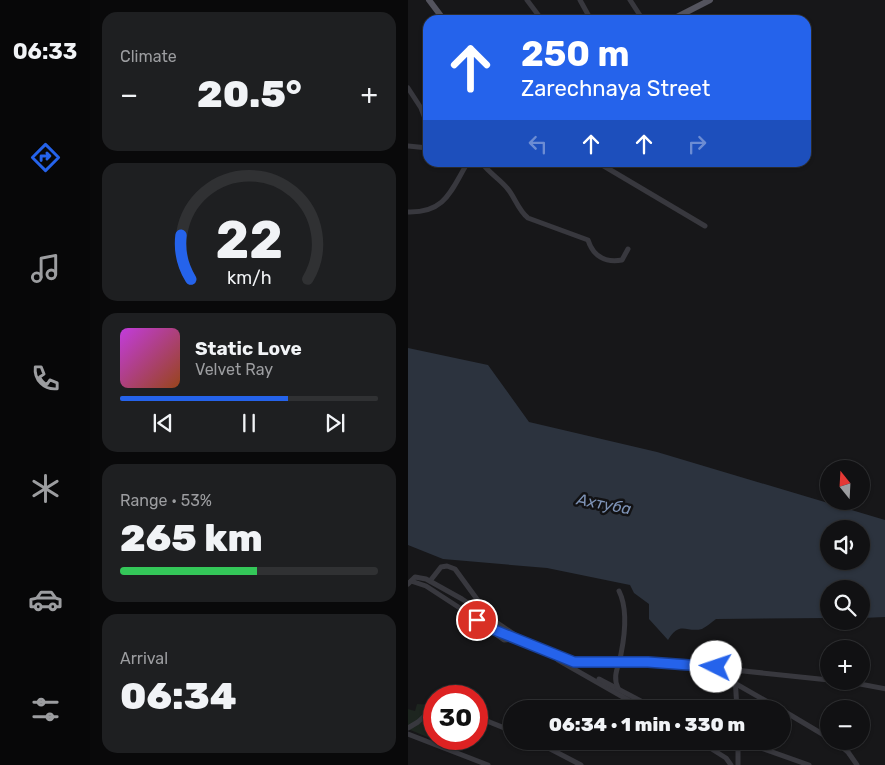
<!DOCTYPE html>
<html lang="en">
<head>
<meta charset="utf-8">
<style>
	:root { --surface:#111113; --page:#1e1f21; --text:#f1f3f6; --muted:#9c9da0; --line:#303133; --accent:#2563eb }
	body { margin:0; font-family:Rubik,sans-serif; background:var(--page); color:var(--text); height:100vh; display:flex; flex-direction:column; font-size:19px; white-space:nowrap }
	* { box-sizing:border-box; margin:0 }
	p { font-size:16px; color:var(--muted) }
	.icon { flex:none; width:28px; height:28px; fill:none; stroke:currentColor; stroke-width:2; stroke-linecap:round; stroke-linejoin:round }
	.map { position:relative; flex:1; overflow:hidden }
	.panel { display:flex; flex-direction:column; gap:12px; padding:12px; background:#09090a; width:318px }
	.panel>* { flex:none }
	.guide { position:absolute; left:15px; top:15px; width:388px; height:152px; border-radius:15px; box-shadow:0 1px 4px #0004,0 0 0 1px var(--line); background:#2563eb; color:#fff; overflow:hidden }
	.needle { width:32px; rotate:342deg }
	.buttons { position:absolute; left:412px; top:460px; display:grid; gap:10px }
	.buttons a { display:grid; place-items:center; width:50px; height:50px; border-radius:50%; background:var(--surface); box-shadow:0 1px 4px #0004,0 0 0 1px var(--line); font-size:25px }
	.speed { position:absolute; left:15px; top:685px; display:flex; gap:10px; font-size:25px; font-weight:700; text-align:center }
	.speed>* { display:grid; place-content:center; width:65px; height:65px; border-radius:50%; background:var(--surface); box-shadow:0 1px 4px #0004,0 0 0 1px var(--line); line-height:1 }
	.speed .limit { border:8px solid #d22; background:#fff; color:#111 }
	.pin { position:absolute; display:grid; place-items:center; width:42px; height:42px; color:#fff; margin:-21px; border:2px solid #fff; border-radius:50%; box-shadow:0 1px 5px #0007 }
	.me { position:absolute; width:55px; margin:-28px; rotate:274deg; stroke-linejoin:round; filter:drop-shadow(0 0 4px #0008) }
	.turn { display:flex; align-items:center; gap:18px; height:105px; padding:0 15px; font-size:22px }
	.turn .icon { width:65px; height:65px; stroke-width:2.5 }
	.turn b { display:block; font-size:35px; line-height:42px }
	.lanes { display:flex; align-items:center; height:48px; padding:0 15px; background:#0003; justify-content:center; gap:25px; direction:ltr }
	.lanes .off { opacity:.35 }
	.big { font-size:38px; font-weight:800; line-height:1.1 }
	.panel .card { flex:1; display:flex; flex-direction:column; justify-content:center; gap:8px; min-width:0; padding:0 18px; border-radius:15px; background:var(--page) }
	.panel .dial { align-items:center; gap:0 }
	.dial svg { height:130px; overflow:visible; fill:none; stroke:var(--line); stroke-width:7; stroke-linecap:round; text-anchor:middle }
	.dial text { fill:var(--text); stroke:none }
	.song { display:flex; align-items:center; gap:15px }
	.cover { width:60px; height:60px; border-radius:8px; background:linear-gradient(135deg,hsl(290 70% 55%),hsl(20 70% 35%)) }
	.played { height:5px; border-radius:2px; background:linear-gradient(90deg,var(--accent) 65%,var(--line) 65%) }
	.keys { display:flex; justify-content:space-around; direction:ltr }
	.heat { display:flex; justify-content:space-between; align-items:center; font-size:28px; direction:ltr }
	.charge { height:8px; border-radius:4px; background:linear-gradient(90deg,#34c759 53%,var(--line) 0) }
	.trip { position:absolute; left:95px; top:700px; width:288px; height:50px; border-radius:25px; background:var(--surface); box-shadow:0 1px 4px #0004,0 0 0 1px var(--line); font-weight:800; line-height:50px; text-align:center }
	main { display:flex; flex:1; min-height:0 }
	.menu { display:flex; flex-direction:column; width:90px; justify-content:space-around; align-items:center; background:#070708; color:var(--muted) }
	.menu .icon { width:35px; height:35px }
	.menu .current { color:var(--accent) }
	.menu b { font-size:22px; color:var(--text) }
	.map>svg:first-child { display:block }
</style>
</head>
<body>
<main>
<nav class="menu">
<b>06:33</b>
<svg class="icon current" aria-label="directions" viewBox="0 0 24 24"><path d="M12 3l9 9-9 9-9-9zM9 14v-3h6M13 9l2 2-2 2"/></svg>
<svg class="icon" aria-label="music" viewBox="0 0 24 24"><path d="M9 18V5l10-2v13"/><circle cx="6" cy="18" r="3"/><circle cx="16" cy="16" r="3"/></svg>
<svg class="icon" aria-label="phone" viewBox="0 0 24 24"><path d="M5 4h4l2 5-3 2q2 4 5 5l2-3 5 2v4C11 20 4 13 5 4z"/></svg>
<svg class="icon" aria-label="climate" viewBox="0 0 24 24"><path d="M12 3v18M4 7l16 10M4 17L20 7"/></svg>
<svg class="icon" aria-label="car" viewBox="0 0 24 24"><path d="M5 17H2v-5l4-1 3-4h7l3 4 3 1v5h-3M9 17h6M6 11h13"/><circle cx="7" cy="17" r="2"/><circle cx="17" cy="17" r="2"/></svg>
<svg class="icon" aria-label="filters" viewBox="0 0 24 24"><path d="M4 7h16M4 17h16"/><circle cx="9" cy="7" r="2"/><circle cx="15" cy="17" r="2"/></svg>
</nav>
<section class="panel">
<div class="card"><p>Climate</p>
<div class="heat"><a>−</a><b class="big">20.5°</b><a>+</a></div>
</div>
<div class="card dial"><svg viewBox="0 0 100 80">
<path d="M14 69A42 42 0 1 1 86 69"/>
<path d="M14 69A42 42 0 0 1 8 42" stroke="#2563eb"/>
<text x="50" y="56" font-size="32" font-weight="700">22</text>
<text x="50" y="72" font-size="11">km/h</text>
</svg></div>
<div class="card">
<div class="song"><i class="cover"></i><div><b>Static Love</b><p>Velvet Ray</p></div></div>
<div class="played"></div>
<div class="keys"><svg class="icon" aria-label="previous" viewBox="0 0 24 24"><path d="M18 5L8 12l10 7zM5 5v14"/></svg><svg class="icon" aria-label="pause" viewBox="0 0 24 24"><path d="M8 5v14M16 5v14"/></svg><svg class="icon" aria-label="next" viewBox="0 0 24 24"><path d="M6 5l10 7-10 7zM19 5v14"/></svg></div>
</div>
<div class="card"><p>Range · 53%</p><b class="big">265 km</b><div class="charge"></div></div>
<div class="card"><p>Arrival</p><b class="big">06:34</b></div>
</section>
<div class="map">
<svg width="478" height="765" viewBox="0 0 478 765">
	<rect width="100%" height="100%" fill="#171719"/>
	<path fill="#1d251f" d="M9 704 26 705V739H56L53 744 44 741 41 746 0 729V709L7 711Z"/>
	<path fill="#2c333e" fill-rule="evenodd" d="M0 348 80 365 121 422 249 452 477 520V617L454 618V589H421V618L308 619C304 622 298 627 294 629 278 633 272 620 260 640L241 619V604L226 593 222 585 139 568 35 559 0 545ZM421 529H454V561H421Z"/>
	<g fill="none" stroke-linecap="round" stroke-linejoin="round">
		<g stroke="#38383e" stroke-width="5">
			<path d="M119 0 134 20"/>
			<path d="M172 0 183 20"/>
			<path d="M222 0 235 20"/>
			<path d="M0 88 13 108 20 126"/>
			<path d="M0 146 20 148"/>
			<path d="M73 162C81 173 93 180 99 188 107 197 110 210 120 218L180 240C185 256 197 263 214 260L220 249"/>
			<path d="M189 162 297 226"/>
			<path d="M0 212C38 213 43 190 60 162"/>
			<path d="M3 581 18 586 84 629 106 639"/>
			<path d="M22 581 33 567 39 566 47 569 82 617"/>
			<path d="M0 584 7 577 18 579 54 599 125 647 166 662 270 664 421 680"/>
			<path d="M87 630 89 635 96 640 108 639"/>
			<path d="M150 660 236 709"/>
			<path d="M292 667 316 677 372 709"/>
			<path d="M191 679 248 709"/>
			<path d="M436 681 478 689"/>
			<path d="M210 688C204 676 211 666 213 654 217 634 220 609 211 591"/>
			<path d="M329 709 327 677 333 670"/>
			<path d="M374 710 421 738"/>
			<path d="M69 717 104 731"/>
			<path d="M0 728 10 722 26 707"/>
			<path d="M0 734 80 765"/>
			<path d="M127 741 173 765"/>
			<path d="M291 741 318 758 323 765"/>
			<path d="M333 741 401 765"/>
			<path d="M427 741 440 752 449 765"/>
			<path d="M330 765V741"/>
		</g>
		<g stroke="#54545e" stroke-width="6">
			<path d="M21 0 36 20"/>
			<path d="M263 20 302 0"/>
		</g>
	</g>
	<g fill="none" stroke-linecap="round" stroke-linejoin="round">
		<g stroke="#184099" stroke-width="12">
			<path id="route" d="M69 620 84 629 166 662H240L308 667"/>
		</g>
		<use href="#route" stroke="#2563eb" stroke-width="9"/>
	</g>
	<g text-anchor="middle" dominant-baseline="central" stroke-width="5" stroke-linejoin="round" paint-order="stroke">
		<g font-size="16" font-style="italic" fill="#7e93b6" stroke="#121214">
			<text transform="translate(196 504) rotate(11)">Ахтуба</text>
		</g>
	</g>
</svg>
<div class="buttons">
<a><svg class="needle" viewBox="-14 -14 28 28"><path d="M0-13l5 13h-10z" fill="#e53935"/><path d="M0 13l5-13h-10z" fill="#9c9da0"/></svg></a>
<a><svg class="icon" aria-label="sound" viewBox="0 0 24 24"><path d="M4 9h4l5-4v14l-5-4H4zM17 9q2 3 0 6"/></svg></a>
<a><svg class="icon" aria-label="search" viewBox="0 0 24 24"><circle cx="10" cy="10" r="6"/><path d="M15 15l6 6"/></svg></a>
<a>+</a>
<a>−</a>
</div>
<div class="speed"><div class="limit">30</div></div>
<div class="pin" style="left:69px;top:620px;background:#d93025"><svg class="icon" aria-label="arrive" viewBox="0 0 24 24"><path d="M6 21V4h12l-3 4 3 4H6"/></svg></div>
<svg class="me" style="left:308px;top:667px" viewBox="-20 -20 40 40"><circle r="19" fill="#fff"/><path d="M0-13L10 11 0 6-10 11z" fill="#2563eb"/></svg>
<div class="trip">06:34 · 1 min · 330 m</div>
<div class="guide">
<div class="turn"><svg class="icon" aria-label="ahead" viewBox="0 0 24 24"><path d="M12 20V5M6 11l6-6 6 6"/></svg><div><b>250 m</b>Zarechnaya Street</div></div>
<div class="lanes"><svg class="icon off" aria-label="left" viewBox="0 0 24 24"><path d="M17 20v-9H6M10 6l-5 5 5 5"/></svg><svg class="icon" aria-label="ahead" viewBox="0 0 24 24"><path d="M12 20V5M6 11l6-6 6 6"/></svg><svg class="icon" aria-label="ahead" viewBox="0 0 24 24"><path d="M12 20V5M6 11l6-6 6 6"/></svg><svg class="icon off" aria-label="right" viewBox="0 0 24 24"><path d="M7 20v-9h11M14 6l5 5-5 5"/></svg></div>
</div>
</div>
</main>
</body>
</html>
